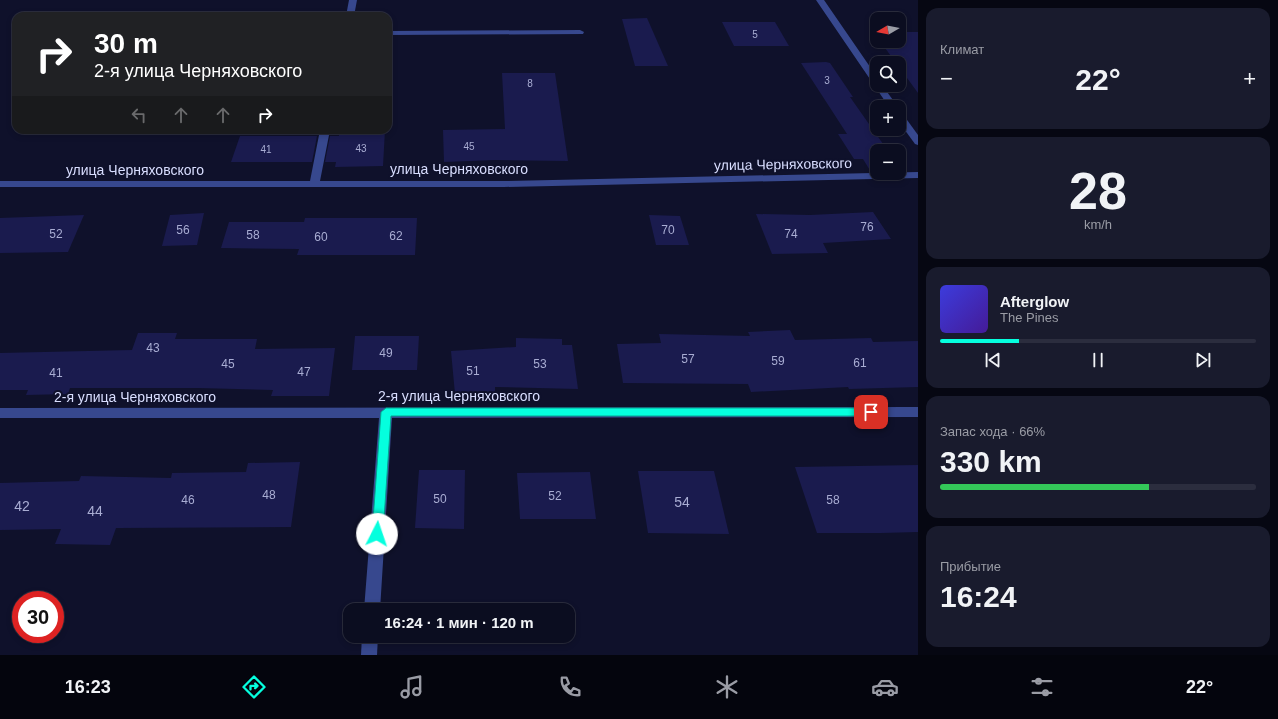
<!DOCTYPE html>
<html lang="ru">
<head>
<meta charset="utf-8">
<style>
	:root { --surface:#0b0d20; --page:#191b2d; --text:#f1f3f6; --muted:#9a9ca5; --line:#2b2d3e; --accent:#05ffde }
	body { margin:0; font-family:Helvetica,sans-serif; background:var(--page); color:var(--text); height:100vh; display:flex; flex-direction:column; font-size:15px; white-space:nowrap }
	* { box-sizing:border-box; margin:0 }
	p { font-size:13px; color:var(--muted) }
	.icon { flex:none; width:22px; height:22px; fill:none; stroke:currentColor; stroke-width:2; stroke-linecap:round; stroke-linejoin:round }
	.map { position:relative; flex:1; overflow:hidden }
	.panel { display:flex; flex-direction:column; gap:8px; padding:8px; background:#060712; width:360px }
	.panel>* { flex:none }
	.top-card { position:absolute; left:12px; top:12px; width:380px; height:122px; border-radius:12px; box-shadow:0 2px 6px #0003,0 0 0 1px var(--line); background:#202124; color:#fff; overflow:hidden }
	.needle { width:26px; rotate:260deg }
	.tools { position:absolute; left:870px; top:12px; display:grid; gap:8px }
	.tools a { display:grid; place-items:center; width:36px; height:36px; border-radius:8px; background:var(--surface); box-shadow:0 2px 6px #0003,0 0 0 1px var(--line); font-size:20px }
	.speed { position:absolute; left:12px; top:591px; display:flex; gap:8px; font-size:20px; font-weight:700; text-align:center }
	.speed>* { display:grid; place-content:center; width:52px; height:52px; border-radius:50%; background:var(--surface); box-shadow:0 2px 6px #0003,0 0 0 1px var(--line); line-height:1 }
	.speed .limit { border:6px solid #d22; background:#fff; color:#111 }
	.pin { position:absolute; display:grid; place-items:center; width:34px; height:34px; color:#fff; margin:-17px; border-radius:8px; box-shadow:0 2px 6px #0006 }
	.me { position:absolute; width:44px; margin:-22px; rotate:4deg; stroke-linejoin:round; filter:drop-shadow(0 0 3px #0008) }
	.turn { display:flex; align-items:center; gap:14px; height:84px; padding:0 16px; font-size:18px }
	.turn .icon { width:52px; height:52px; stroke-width:2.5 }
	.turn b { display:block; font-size:28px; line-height:34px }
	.lanes { display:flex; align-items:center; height:38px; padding:0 16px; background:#0003; justify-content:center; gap:20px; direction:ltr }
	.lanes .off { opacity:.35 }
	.big { font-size:30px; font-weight:700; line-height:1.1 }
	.panel .widget { flex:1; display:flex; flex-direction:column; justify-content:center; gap:6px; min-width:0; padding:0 14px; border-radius:12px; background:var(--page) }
	.panel .dial { align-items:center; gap:0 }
	.dial b { font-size:52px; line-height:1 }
	.song { display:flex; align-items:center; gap:12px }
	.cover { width:48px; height:48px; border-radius:6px; background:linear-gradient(135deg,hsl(240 70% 55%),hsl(260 70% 35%)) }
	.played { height:4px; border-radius:2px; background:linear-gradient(90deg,var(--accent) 25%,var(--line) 25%) }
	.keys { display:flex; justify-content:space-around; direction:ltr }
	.heat { display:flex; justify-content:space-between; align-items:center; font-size:22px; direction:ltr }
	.charge { height:6px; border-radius:3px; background:linear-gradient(90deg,#34c759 66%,var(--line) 0) }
	.trip { position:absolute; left:343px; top:603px; width:232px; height:40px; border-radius:12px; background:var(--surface); box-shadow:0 2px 6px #0003,0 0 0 1px var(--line); font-weight:700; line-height:40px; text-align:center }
	.dock { display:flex; height:64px; justify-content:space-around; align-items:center; background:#04050d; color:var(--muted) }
	.dock .icon { width:28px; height:28px }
	.dock .selected { color:var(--accent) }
	.dock b { font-size:18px; color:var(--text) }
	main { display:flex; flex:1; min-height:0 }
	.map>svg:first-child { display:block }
</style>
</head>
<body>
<main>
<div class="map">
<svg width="918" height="655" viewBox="0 0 918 655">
	<rect width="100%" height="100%" fill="#0f112b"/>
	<g fill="#1a1b4e">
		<path d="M647 18 668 66H635L622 19Z"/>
		<path d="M722 22H775L789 46H734Z"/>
		<path d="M899 32H918V93L899 67V63H896L880 41H899Z"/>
		<path d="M826 62 830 63 853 97H850L888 151H877V171L871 172 863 159H854L838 134H847L801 63Z"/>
		<path d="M502 73H555L568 161 495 160 444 162 443 130 505 129Z"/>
		<path d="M339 130H385L383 166 335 167 336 162H325L330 136H339Z"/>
		<path d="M240 136H317L312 162H231Z"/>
		<path d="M873 212 891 239 823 243 828 253 772 254 756 214 810 215Z"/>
		<path d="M204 213 197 245 162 246 170 215Z"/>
		<path d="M84 215 68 252 0 253V218Z"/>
		<path d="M649 215 680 216 689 245H656Z"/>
		<path d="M305 218H417L415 255H297L299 249 221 248 229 222H304Z"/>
		<path d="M790 330 795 340 871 338 873 342 918 341V387L849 389 848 387 751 392 748 384 623 383 617 344 661 343 659 334 750 336 748 332Z"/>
		<path d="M138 333H177L175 339H257L255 349 335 348 329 396H271L273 390 198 388H70L68 394 26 395 28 390H0V353L132 350Z"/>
		<path d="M355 336H419L417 370H352Z"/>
		<path d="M516 338 562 339V345H572L578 389 495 387V392L455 394 451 351 516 347Z"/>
		<path d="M300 462 291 527 116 528 110 545 55 544 61 529 0 530V483L79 481 81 476 171 478 172 473 246 472 248 463Z"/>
		<path d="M918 465V532L881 533H817L795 467Z"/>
		<path d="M419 470H465L464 529 415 528Z"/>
		<path d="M638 471H714L729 534 648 533Z"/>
		<path d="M590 472 596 519H520L517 473Z"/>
	</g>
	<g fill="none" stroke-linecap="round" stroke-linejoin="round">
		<g fill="#37488e" fill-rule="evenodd">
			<path d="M349 0H357L354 16H346Z"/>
			<path d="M816 0H824L877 77V85H882L898 107H889Z"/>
			<path d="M580 30 584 32 583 34 388 35V31Z"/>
			<path d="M899 112 902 113 918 135V145L915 144 899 122Z"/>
			<path d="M320 130H330L320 181H504L918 172V178L504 187H0V181H310Z"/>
			<path d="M918 407V417L392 418 380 610H364L379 418H0V408Z"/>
			<path d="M362 636H378L377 655H361Z"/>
		</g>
	</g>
	<path fill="#05ffde" stroke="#03a690" d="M386 408H871L876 412 871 416H391L383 534 381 538 377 539 373 538 372 534 381 412Z"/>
	<g text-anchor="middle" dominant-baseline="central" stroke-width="4" stroke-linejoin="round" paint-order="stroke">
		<g font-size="10" fill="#a9add3">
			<text x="755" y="34">5</text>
			<text x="827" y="80">3</text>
			<text x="530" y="83">8</text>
			<text x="469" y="146">45</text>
			<text x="361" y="148">43</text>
			<text x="266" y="149">41</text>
		</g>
		<g font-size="12" fill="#a9add3">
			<text x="867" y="227">76</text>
			<text x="183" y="230">56</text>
			<text x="668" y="230">70</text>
			<text x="56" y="234">52</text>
			<text x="791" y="234">74</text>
			<text x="253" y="235">58</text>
			<text x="396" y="236">62</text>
			<text x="321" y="237">60</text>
			<text x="153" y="348">43</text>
			<text x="386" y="353">49</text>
			<text x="688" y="359">57</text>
			<text x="778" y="361">59</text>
			<text x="860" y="363">61</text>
			<text x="228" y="364">45</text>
			<text x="540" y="364">53</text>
			<text x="473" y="371">51</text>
			<text x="304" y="372">47</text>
			<text x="56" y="373">41</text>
			<text x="269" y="495">48</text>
			<text x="555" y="496">52</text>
			<text x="440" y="499">50</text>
			<text x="188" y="500">46</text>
			<text x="833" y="500">58</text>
		</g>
		<g font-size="14" fill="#d9deff" stroke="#0f112b">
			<text transform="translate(783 164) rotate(-1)">улица Черняховского</text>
			<text x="459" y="169">улица Черняховского</text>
			<text x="135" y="170">улица Черняховского</text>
			<text x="459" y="396">2-я улица Черняховского</text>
			<text x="135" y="397">2-я улица Черняховского</text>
		</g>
		<g font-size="14" fill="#a9add3">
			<text x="682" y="502">54</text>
			<text x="22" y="506">42</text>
			<text x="95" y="511">44</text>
		</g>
	</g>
</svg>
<div class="tools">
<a><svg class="needle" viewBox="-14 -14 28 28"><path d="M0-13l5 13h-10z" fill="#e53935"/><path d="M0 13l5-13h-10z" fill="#9a9ca5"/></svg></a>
<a><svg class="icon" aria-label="search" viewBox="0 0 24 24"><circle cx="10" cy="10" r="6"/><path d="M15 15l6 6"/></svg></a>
<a>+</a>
<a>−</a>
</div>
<div class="speed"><div class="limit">30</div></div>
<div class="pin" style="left:871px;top:412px;background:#d93025"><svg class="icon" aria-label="arrive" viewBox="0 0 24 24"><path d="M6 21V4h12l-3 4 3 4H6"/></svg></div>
<svg class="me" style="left:377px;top:534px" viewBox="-20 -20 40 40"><circle r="19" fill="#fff"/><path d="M0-13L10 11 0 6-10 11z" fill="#05ffde"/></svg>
<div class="trip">16:24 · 1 мин · 120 m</div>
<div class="top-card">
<div class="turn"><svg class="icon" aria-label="right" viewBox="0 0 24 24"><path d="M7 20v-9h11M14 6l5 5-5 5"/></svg><div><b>30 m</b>2-я улица Черняховского</div></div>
<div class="lanes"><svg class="icon off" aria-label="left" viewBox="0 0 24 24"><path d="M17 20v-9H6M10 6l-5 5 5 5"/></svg><svg class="icon off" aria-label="ahead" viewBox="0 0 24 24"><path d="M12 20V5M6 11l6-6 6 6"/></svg><svg class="icon off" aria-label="ahead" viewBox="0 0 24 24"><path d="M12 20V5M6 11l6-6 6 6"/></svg><svg class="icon" aria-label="right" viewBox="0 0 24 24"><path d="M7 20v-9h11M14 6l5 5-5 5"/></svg></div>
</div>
</div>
<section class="panel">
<div class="widget"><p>Климат</p>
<div class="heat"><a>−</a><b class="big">22°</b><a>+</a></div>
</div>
<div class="widget dial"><b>28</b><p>km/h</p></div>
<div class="widget">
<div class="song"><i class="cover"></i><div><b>Afterglow</b><p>The Pines</p></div></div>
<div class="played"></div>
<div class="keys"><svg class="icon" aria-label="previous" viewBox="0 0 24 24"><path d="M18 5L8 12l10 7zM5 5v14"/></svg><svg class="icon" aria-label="pause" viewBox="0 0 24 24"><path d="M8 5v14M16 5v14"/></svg><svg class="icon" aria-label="next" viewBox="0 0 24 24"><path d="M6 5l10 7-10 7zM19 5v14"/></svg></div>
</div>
<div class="widget"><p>Запас хода · 66%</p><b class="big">330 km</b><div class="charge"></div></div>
<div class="widget"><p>Прибытие</p><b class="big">16:24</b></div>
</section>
</main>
<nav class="dock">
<b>16:23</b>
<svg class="icon selected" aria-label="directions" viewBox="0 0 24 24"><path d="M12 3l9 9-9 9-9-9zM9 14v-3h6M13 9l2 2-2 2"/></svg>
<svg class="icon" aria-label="music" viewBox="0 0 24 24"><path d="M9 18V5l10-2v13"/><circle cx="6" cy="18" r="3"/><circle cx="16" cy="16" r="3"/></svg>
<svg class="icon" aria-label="phone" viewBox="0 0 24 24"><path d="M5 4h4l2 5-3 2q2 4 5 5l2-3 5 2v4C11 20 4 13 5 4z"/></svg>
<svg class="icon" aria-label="climate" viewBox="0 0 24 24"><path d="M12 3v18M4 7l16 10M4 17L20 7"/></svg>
<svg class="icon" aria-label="car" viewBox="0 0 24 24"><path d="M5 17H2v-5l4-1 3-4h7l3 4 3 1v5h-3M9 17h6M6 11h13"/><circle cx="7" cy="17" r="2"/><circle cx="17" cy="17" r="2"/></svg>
<svg class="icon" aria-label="filters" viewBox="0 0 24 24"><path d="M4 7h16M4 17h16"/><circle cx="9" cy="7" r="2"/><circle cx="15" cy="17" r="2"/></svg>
<b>22°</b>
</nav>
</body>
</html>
